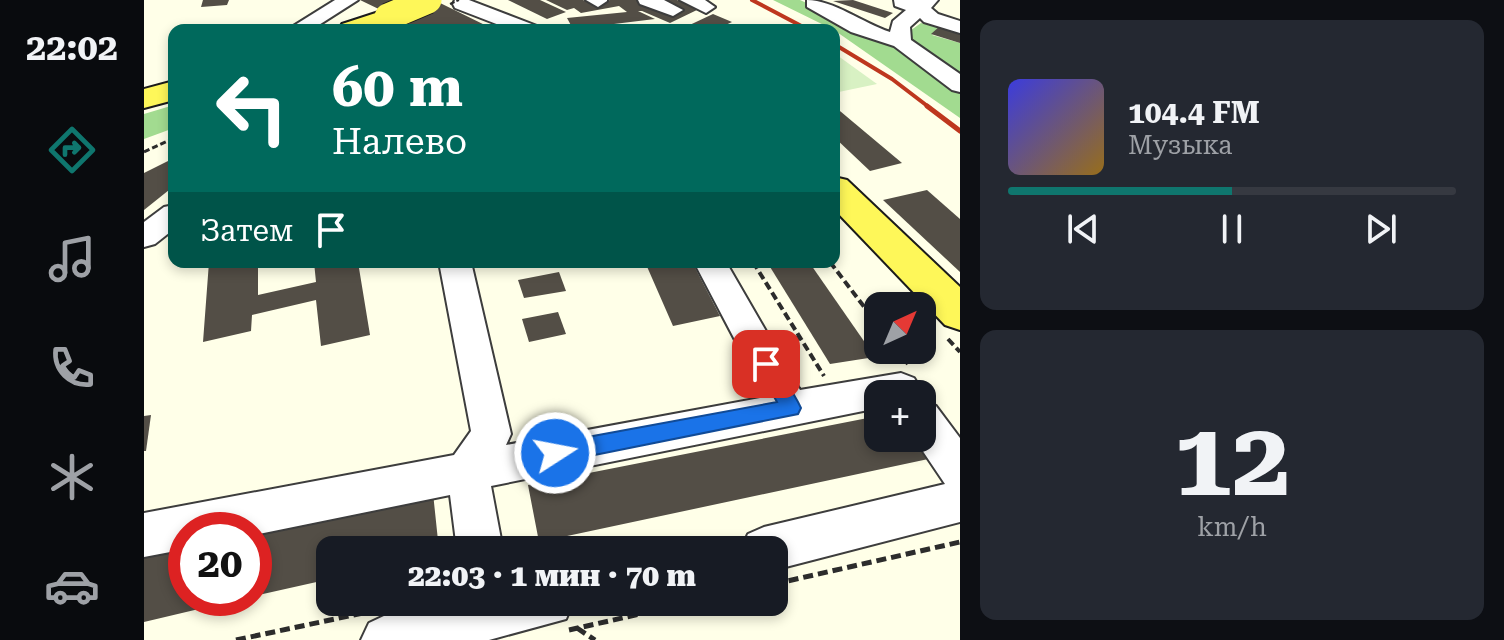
<!DOCTYPE html>
<html lang="ru">
<head>
<meta charset="utf-8">
<style>
	:root { --surface:#171b24; --page:#242831; --text:#f1f3f6; --muted:#9ea1a6; --line:#363941; --accent:#0f766e }
	body { margin:0; font-family:"Roboto Serif",serif; background:var(--page); color:var(--text); height:100vh; display:flex; flex-direction:column; font-size:30px; white-space:nowrap }
	* { box-sizing:border-box; margin:0 }
	p { font-size:26px; color:var(--muted) }
	.icon { flex:none; width:44px; height:44px; fill:none; stroke:currentColor; stroke-width:2; stroke-linecap:round; stroke-linejoin:round }
	.map { position:relative; flex:1; overflow:hidden }
	.drawer { display:flex; flex-direction:column; gap:20px; padding:20px; background:#0d0f14; width:544px }
	.drawer>* { flex:none }
	.top-card { position:absolute; left:24px; top:24px; width:672px; height:244px; border-radius:16px; box-shadow:0 4px 12px #0003; background:#00695c; color:#fff; overflow:hidden }
	.needle { width:52px; rotate:44deg }
	.controls { position:absolute; left:720px; top:292px; display:grid; gap:16px }
	.controls a { display:grid; place-items:center; width:72px; height:72px; border-radius:16px; background:var(--surface); box-shadow:0 4px 12px #0003; font-size:40px }
	.speed { position:absolute; left:24px; top:512px; display:flex; gap:16px; font-size:40px; font-weight:700; text-align:center }
	.speed>* { display:grid; place-content:center; width:104px; height:104px; border-radius:50%; background:var(--surface); box-shadow:0 4px 12px #0003; line-height:1 }
	.speed .limit { border:12px solid #d22; background:#fff; color:#111 }
	.pin { position:absolute; display:grid; place-items:center; width:68px; height:68px; color:#fff; margin:-34px; border-radius:16px; box-shadow:0 4px 12px #0006 }
	.me { position:absolute; width:88px; margin:-44px; rotate:79deg; stroke-linejoin:round; filter:drop-shadow(0 0 6px #0008) }
	.turn { display:flex; align-items:center; gap:28px; height:168px; padding:0 32px; font-size:36px }
	.turn .icon { width:104px; height:104px; stroke-width:2.5 }
	.turn b { display:block; font-size:56px; line-height:68px }
	.then { display:flex; align-items:center; height:76px; padding:0 32px; background:#0003; gap:16px; font-size:30px }
	.drawer .card { flex:1; display:flex; flex-direction:column; justify-content:center; gap:12px; min-width:0; padding:0 28px; border-radius:16px; background:var(--page) }
	.drawer .dial { align-items:center; gap:0 }
	.dial b { font-size:104px; line-height:1 }
	.song { display:flex; align-items:center; gap:24px }
	.cover { width:96px; height:96px; border-radius:12px; background:linear-gradient(135deg,hsl(240 70% 55%),hsl(40 70% 35%)) }
	.played { height:8px; border-radius:4px; background:linear-gradient(90deg,var(--accent) 50%,var(--line) 50%) }
	.keys { display:flex; justify-content:space-around; direction:ltr }
	.trip { position:absolute; left:172px; top:536px; width:472px; height:80px; border-radius:16px; background:var(--surface); box-shadow:0 4px 12px #0003; font-weight:800; line-height:80px; text-align:center }
	main { display:flex; flex:1; min-height:0 }
	.tabs { display:flex; flex-direction:column; width:144px; justify-content:space-around; align-items:center; background:#090b0e; color:var(--muted) }
	.tabs .icon { width:56px; height:56px }
	.tabs .current { color:var(--accent) }
	.tabs b { font-size:36px; color:var(--text) }
	.map>svg:first-child { display:block }
</style>
</head>
<body>
<main>
<nav class="tabs">
<b>22:02</b>
<svg class="icon current" aria-label="directions" viewBox="0 0 24 24"><path d="M12 3l9 9-9 9-9-9zM9 14v-3h6M13 9l2 2-2 2"/></svg>
<svg class="icon" aria-label="music" viewBox="0 0 24 24"><path d="M9 18V5l10-2v13"/><circle cx="6" cy="18" r="3"/><circle cx="16" cy="16" r="3"/></svg>
<svg class="icon" aria-label="phone" viewBox="0 0 24 24"><path d="M5 4h4l2 5-3 2q2 4 5 5l2-3 5 2v4C11 20 4 13 5 4z"/></svg>
<svg class="icon" aria-label="climate" viewBox="0 0 24 24"><path d="M12 3v18M4 7l16 10M4 17L20 7"/></svg>
<svg class="icon" aria-label="car" viewBox="0 0 24 24"><path d="M5 17H2v-5l4-1 3-4h7l3 4 3 1v5h-3M9 17h6M6 11h13"/><circle cx="7" cy="17" r="2"/><circle cx="17" cy="17" r="2"/></svg>
</nav>
<div class="map">
<svg width="816" height="640" viewBox="0 0 816 640">
	<rect width="100%" height="100%" fill="#ffffe8"/>
	<g fill="#a2db90">
		<path d="M629 0H656L739 38 816 92V118L690 30Z"/>
		<path d="M777 23 795 27 788 35 816 43V78L765 44 763 33Z"/>
		<path d="M30 105V128L0 139V114Z"/>
	</g>
	<path fill="#d8f1c3" d="M690 53 733 84 690 93Z"/>
	<g fill="#534e46">
		<path d="M59 0H85L83 5 57 7Z"/>
		<path d="M216 0H290L351 30H268L270 26Z"/>
		<path d="M364 0H396L422 12 403 19Z"/>
		<path d="M402 0H439L447 4 466 0H533L555 9 526 23 498 11H494L511 19 429 29 423 18 483 12 475 6 437 13 430 8 423 10Z"/>
		<path d="M709 0 749 13 741 18 689 1Z"/>
		<path d="M569 14 588 22 571 30H535Z"/>
		<path d="M796 26 816 32V43L787 34Z"/>
		<path d="M690 106 758 163 726 171 690 137Z"/>
		<path d="M30 158V186L0 210V173Z"/>
		<path d="M783 190 816 219V272L739 200Z"/>
		<path d="M65 262H114V295L172 282 170 262H214L226 335 177 346 172 300 108 315 107 331 59 342Z"/>
		<path d="M501 262H548L576 316 529 326Z"/>
		<path d="M623 262H665L731 357 686 364Z"/>
		<path d="M415 272 422 291 380 298 374 280Z"/>
		<path d="M414 312 422 334 385 342 378 319Z"/>
		<path d="M7 415 2 451H0V416Z"/>
		<path d="M734 416V438H775L789 458 395 542 384 485Z"/>
		<path d="M289 493 295 550H186V579L110 596V531Z"/>
		<path d="M42 546V598L97 599 0 622V555Z"/>
	</g>
	<g fill="none" stroke-linecap="round" stroke-linejoin="round">
		<g stroke="#3d3d3d" stroke-width="4">
			<g id="minor">
				<path d="M191 0H214L167 30H143Z"/>
				<path d="M311 0H325L393 26 396 30H368L311 8 309 4Z"/>
				<path d="M442 0H463V1L454 7Z"/>
				<path d="M494 0H520L539 10 529 16 496 4Z"/>
				<path d="M536 0H561L571 7 562 13Z"/>
				<path d="M663 0C689 0 719 23 746 32L749 21 762 10 751 6 750 0H794L787 8 794 14 816 21V33L780 22 776 18 766 27 767 40 816 74V92L808 90 750 46 707 32 663 7Z"/>
				<path d="M30 205V229L11 244 0 247V222L20 207Z"/>
				<path d="M295 262H327L367 434 362 445 621 397 550 262H582L656 390 757 373 770 378 780 394 778 398V394H734V408L347 486 359 550H313L306 495 110 535V530H42V549L0 557V513L310 455 327 431Z"/>
				<path d="M778 401 792 406 816 438V522L630 570V550H597L604 534 620 527 801 484 770 438H778Z"/>
				<path d="M300 602H429L422 619 345 640H217L225 623 242 615Z"/>
			</g>
		</g>
		<g stroke="#1b1b1b" stroke-width="4">
			<g id="major">
				<path d="M244 9 253 12 257 17C244 35 213 30 194 30L198 24Z"/>
				<path d="M30 81V100L0 108V89Z"/>
				<path d="M690 177 703 180 816 287V330L801 325 690 209Z"/>
			</g>
		</g>
		<path stroke="#2c2c2c" stroke-width="3" stroke-dasharray="6 3" stroke-linecap="butt" d="M0 152 30 138"/>
		<g stroke="#2c2c2c" stroke-width="4" stroke-dasharray="8 4" stroke-linecap="butt">
			<path d="M609 262 680 376"/>
			<path d="M686 262 734 325"/>
			<path d="M638 333 656 339"/>
			<path d="M804 339 816 352"/>
			<path d="M753 350 764 364"/>
		</g>
		<g stroke="#2c2c2c" stroke-width="5" stroke-dasharray="10 5" stroke-linecap="butt">
			<path d="M630 584 816 542"/>
			<path d="M433 628 451 640"/>
			<path d="M425 630 549 602"/>
			<path d="M92 640 219 613"/>
		</g>
		<use href="#minor" fill="#fff" fill-rule="evenodd"/>
		<use href="#major" fill="#fef759" fill-rule="evenodd"/>
		<g stroke="#be371e" stroke-width="4">
			<path d="M608 0 665 30"/>
			<path d="M690 44 748 79 786 108"/>
		</g>
		<path stroke="#be371e" stroke-width="5" d="M783 106 816 131"/>
		<g stroke="#1b1b1b" stroke-width="29" stroke-linecap="butt">
			<path id="major-bridge" d="M244 17 284 0"/>
		</g>
		<path stroke="#2c2c2c" stroke-width="2" stroke-dasharray="5 2" stroke-linecap="butt" d="M306 4 315 0"/>
		<use href="#major-bridge" stroke="#fef759" stroke-width="27"/>
	</g>
	<path fill="#1a73e8" stroke="#114b97" stroke-width="2" d="M622 356 629 358 654 402 657 408 654 414 411 463 404 460 401 453 404 446 411 443 633 402 612 364 615 358Z"/>
</svg>
<div class="controls">
<a><svg class="needle" viewBox="-14 -14 28 28"><path d="M0-13l5 13h-10z" fill="#e53935"/><path d="M0 13l5-13h-10z" fill="#9ea1a6"/></svg></a>
<a>+</a>
</div>
<div class="speed"><div class="limit">20</div></div>
<div class="pin" style="left:622px;top:364px;background:#d93025"><svg class="icon" aria-label="arrive" viewBox="0 0 24 24"><path d="M6 21V4h12l-3 4 3 4H6"/></svg></div>
<svg class="me" style="left:411px;top:453px" viewBox="-20 -20 40 40"><circle r="17" fill="#1a73e8" stroke="#fff" stroke-width="3"/><path d="M0-11L8 9 0 5-8 9z" fill="#fff"/></svg>
<div class="trip">22:03 · 1 мин · 70 m</div>
<div class="top-card">
<div class="turn"><svg class="icon" aria-label="left" viewBox="0 0 24 24"><path d="M17 20v-9H6M10 6l-5 5 5 5"/></svg><div><b>60 m</b>Налево</div></div>
<div class="then">Затем<svg class="icon" aria-label="arrive" viewBox="0 0 24 24"><path d="M6 21V4h12l-3 4 3 4H6"/></svg></div>
</div>
</div>
<section class="drawer">
<div class="card">
<div class="song"><i class="cover"></i><div><b>104.4 FM</b><p>Музыка</p></div></div>
<div class="played"></div>
<div class="keys"><svg class="icon" aria-label="previous" viewBox="0 0 24 24"><path d="M18 5L8 12l10 7zM5 5v14"/></svg><svg class="icon" aria-label="pause" viewBox="0 0 24 24"><path d="M8 5v14M16 5v14"/></svg><svg class="icon" aria-label="next" viewBox="0 0 24 24"><path d="M6 5l10 7-10 7zM19 5v14"/></svg></div>
</div>
<div class="card dial"><b>12</b><p>km/h</p></div>
</section>
</main>
</body>
</html>
